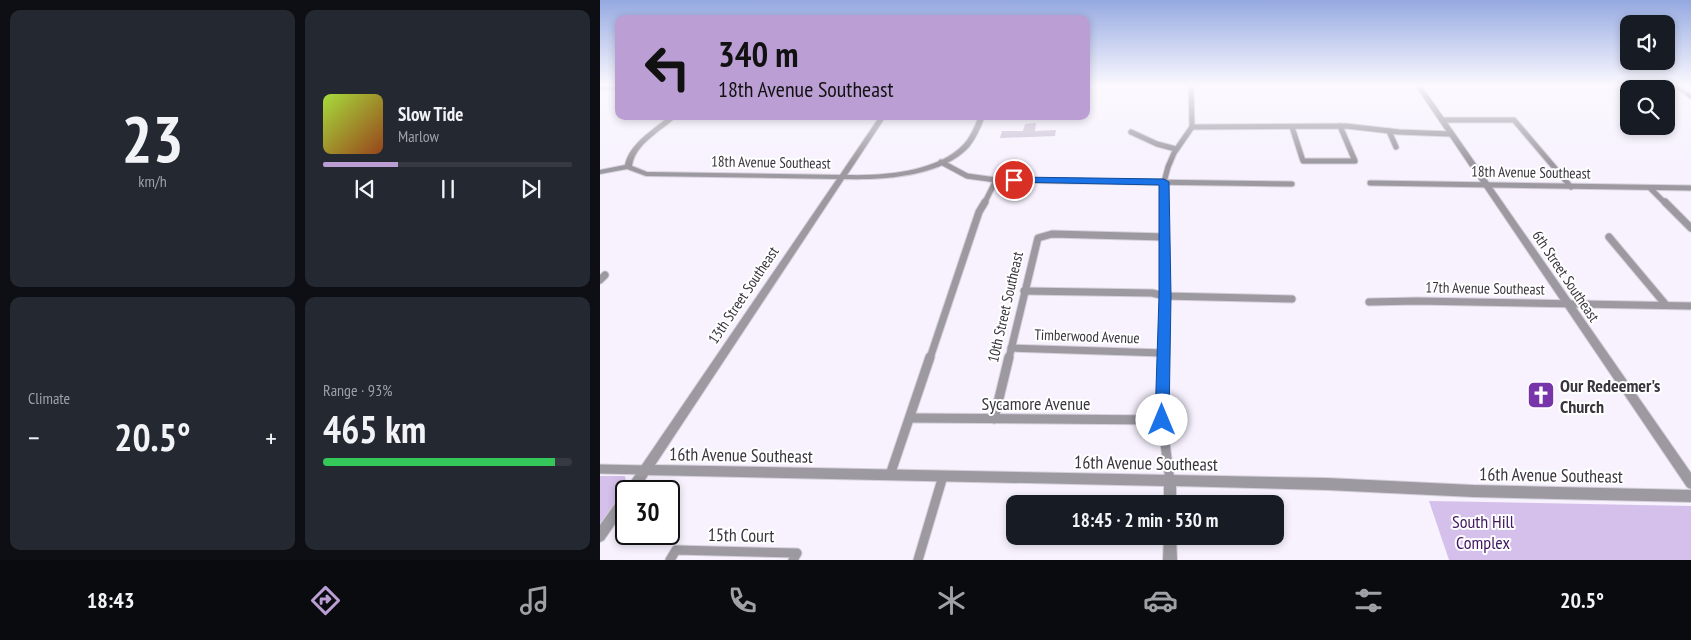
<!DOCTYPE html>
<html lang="en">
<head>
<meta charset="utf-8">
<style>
	:root { --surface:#171b24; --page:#242831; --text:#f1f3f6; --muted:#9ea1a6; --line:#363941; --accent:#bb9ed3 }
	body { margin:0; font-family:"PT Sans Narrow",sans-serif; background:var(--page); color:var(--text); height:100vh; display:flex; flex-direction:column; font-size:19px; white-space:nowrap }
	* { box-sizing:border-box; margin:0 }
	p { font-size:16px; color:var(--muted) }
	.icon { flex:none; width:28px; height:28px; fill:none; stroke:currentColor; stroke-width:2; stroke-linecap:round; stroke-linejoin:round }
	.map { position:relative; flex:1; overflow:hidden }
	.drawer { display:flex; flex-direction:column; gap:10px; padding:10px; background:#0d0f14; width:600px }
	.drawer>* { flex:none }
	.banner { position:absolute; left:15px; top:15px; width:475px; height:105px; border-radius:10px; box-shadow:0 2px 8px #0003; background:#bb9ed3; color:#111; overflow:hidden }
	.fabs { position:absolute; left:1020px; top:15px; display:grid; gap:10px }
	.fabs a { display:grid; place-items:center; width:55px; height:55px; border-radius:10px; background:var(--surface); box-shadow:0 2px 8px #0003; font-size:25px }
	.speed { position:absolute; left:15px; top:480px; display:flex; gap:10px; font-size:25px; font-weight:700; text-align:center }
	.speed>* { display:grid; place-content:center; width:65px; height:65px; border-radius:50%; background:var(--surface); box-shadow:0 2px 8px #0003; line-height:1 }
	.speed .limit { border:2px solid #111; border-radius:8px; background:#fff; color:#111 }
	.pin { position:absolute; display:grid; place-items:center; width:42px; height:42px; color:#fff; margin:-21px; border:2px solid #fff; border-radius:50%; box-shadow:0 1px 5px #0007 }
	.me { position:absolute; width:55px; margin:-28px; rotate:0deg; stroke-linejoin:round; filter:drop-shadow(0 0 4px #0008) }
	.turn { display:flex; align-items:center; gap:18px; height:105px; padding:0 20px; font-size:22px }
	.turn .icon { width:65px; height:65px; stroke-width:2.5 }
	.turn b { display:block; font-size:35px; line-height:42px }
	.big { font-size:38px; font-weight:600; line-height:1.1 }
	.drawer .card { flex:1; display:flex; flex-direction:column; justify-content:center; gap:8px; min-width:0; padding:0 18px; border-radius:10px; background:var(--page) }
	.drawer .dial { align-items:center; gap:0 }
	.dial b { font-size:65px; line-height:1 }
	.song { display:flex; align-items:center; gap:15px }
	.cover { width:60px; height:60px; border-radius:8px; background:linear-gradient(135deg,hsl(80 70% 55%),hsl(20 70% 35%)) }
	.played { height:5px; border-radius:2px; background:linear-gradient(90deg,var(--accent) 30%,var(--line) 30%) }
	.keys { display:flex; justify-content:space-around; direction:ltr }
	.heat { display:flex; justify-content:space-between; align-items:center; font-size:28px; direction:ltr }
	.charge { height:8px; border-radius:4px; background:linear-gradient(90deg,#34c759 93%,var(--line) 0) }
	.drawer .tiles { flex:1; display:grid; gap:10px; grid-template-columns:repeat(2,1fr) }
	.trip { position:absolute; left:406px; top:495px; width:278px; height:50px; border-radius:10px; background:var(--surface); box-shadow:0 2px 8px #0003; font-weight:600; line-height:50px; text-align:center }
	.menu { display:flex; height:80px; justify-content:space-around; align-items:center; background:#090b0e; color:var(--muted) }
	.menu .icon { width:35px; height:35px }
	.menu .current { color:var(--accent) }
	.menu b { font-size:22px; color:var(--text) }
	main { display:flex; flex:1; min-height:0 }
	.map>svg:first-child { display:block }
</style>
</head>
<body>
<main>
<section class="drawer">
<div class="tiles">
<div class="card dial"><b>23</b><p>km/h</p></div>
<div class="card">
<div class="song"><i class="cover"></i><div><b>Slow Tide</b><p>Marlow</p></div></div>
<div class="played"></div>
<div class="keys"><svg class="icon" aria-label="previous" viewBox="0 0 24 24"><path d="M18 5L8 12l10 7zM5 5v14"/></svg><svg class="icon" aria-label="pause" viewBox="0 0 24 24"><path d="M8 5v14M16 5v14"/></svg><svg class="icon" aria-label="next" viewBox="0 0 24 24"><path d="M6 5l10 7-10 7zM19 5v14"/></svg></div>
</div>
<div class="card"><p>Climate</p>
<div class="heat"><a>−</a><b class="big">20.5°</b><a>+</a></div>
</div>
<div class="card"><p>Range · 93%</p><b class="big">465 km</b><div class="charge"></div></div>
</div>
</section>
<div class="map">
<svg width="1091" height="560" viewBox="0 0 1091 560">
	<rect width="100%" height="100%" fill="#f7f2fe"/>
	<g fill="#d5c0eb">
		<path d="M0 476H25L27 488 0 526Z"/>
		<path d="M829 501 1091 506V560H849Z"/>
	</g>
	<path fill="#ccc3d6" d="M436 123 435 131 456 130 455 136 400 138 402 131H423L425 124Z"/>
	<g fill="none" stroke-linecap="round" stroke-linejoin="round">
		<g stroke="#d5d0db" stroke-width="7">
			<g id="minor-far2">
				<path d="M842 120H914L971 187"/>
				<path d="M592 127 746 126 799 132 851 134"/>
				<path d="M692 127 703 161H755L740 126"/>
				<path d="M789 131 796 147"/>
				<path d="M531 132 557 144 576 149"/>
				<path d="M341 162 367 176 396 180"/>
				<path d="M770 183 1091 188"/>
				<path d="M1050 188 1066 204"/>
				<path d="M384 204 396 180 692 184"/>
				<path d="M564 204V182L568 167 574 153 592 127 591 85"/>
			</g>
		</g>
		<g stroke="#d5d0db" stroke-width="9">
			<g id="minor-far1">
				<path d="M1065 202 1091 228"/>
				<path d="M1009 237 1066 305"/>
				<path d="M0 280 5 275"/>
				<path d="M424 291 552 293 565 296 692 299"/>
				<path d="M769 302 817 301 1091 306"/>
				<path d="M411 348 563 353"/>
				<path d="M330 358 379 212 385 202"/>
				<path d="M409 358 438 238 452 234 565 237"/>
				<path d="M563 358 564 202"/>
			</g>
		</g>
		<g stroke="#d5d0db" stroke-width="11">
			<g id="minor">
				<path d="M564 357 562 420 570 481"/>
				<path d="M310 418 562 420"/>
				<path d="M394 419 409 357"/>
				<path d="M0 469 46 470"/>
				<path d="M290 475 330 357"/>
				<path d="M70 560 76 550 197 553 193 560"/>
				<path d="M318 560 343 476"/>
			</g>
		</g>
		<g stroke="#d5d0db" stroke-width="2">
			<g id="tertiary">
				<path d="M19 85V89L0 90V86Z"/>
				<path d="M815 85H821L1091 473V489L1087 487Z"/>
				<path d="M1071 85H1078L1091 94V99Z"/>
				<path d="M70 116H77C62 131 35 143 32 166L47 172 240 175 280 116H286L247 175C284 176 338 172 364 144 371 136 375 126 379 116H385C381 127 376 138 369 147 341 177 282 180 244 179L55 465 727 478 873 485 1091 490V502L873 497 727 490 576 486V504H564V486L48 475 38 491H26V508L4 540 0 542V525L22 494 26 492 27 487 237 179 46 176 27 169 0 174V170L25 165C29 144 54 129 70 116Z"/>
				<path d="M564 536H576L577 560H563Z"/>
			</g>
		</g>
		<use href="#minor-far2" stroke="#9c99a1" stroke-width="5"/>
		<use href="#minor-far1" stroke="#9c99a1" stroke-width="7"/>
		<use href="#minor" stroke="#9c99a1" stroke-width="9"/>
		<use href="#tertiary" fill="#9c99a1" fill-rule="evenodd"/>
	</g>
	<linearGradient id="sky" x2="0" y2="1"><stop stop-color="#95a9e1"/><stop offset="0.52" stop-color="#fbf9ff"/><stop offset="1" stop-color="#fbf9ff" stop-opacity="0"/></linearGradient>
	<rect width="1091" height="164" fill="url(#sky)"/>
	<path fill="#1a73e8" stroke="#114b97" d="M414 177 564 179 569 182 571 296 569 420 567 424 562 426 557 424 555 420 559 296V185L410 182 409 180Z"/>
	<defs>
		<g id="church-square" transform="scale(1.4375)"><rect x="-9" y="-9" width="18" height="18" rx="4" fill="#7835a9" stroke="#fff"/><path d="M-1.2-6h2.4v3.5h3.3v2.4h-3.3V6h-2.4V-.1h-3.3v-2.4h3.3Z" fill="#fff"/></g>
	</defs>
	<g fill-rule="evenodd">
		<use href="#church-square" x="941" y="395"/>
	</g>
	<g text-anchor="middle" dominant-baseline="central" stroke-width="4" stroke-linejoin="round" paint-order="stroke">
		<g font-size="15" fill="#39353d" stroke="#fff">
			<text transform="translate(171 162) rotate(1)">18th Avenue Southeast</text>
			<text transform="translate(931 172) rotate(1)">18th Avenue Southeast</text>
			<text transform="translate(966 276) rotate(56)">6th Street Southeast</text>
			<text transform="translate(885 288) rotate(1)">17th Avenue Southeast</text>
			<text transform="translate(143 295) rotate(-56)">13th Street Southeast</text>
			<text transform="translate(405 307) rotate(-77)">10th Street Southeast</text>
			<text transform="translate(487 336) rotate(2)">Timberwood Avenue</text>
		</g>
		<g font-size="18" font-weight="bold" fill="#39353d" stroke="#fff" text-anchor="start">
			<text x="960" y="385">Our Redeemer's<tspan x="960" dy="21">Church</tspan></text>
		</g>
		<g font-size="18" fill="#39353d" stroke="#fff">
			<text x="436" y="403">Sycamore Avenue</text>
			<text transform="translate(141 455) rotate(1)">16th Avenue Southeast</text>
			<text transform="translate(546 463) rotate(1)">16th Avenue Southeast</text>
			<text transform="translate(951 475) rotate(1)">16th Avenue Southeast</text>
			<text transform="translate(141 535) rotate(1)">15th Court</text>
		</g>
		<g font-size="18" fill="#421762" stroke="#fff">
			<text x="883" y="521">South Hill<tspan x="883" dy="21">Complex</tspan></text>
		</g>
	</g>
</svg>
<div class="fabs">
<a><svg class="icon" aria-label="sound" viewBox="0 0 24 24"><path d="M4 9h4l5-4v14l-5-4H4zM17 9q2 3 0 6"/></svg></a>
<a><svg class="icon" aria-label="search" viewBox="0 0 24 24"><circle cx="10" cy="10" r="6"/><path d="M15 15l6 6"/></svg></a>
</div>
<div class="speed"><div class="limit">30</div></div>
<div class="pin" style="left:414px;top:180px;background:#d93025"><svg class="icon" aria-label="arrive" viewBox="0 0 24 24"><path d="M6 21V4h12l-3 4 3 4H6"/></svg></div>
<svg class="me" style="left:562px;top:420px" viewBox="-20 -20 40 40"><circle r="19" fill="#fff"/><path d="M0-13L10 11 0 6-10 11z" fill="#1a73e8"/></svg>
<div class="trip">18:45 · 2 min · 530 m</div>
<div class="banner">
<div class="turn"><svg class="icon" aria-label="left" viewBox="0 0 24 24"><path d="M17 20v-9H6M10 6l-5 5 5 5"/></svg><div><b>340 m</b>18th Avenue Southeast</div></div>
</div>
</div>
</main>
<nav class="menu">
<b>18:43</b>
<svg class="icon current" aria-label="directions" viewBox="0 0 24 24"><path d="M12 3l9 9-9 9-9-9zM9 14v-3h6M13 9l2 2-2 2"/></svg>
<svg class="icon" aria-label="music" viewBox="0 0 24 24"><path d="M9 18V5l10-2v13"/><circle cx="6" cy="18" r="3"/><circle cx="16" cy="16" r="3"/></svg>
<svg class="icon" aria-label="phone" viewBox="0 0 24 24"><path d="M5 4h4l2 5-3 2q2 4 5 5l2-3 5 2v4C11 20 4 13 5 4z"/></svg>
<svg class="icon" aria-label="climate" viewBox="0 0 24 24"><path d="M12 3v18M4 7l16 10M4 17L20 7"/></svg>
<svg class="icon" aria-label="car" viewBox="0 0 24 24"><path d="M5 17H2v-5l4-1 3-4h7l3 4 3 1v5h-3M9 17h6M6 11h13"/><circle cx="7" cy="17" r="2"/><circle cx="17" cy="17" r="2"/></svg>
<svg class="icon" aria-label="filters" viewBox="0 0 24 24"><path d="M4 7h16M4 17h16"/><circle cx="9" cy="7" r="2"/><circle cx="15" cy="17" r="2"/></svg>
<b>20.5°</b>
</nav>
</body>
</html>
